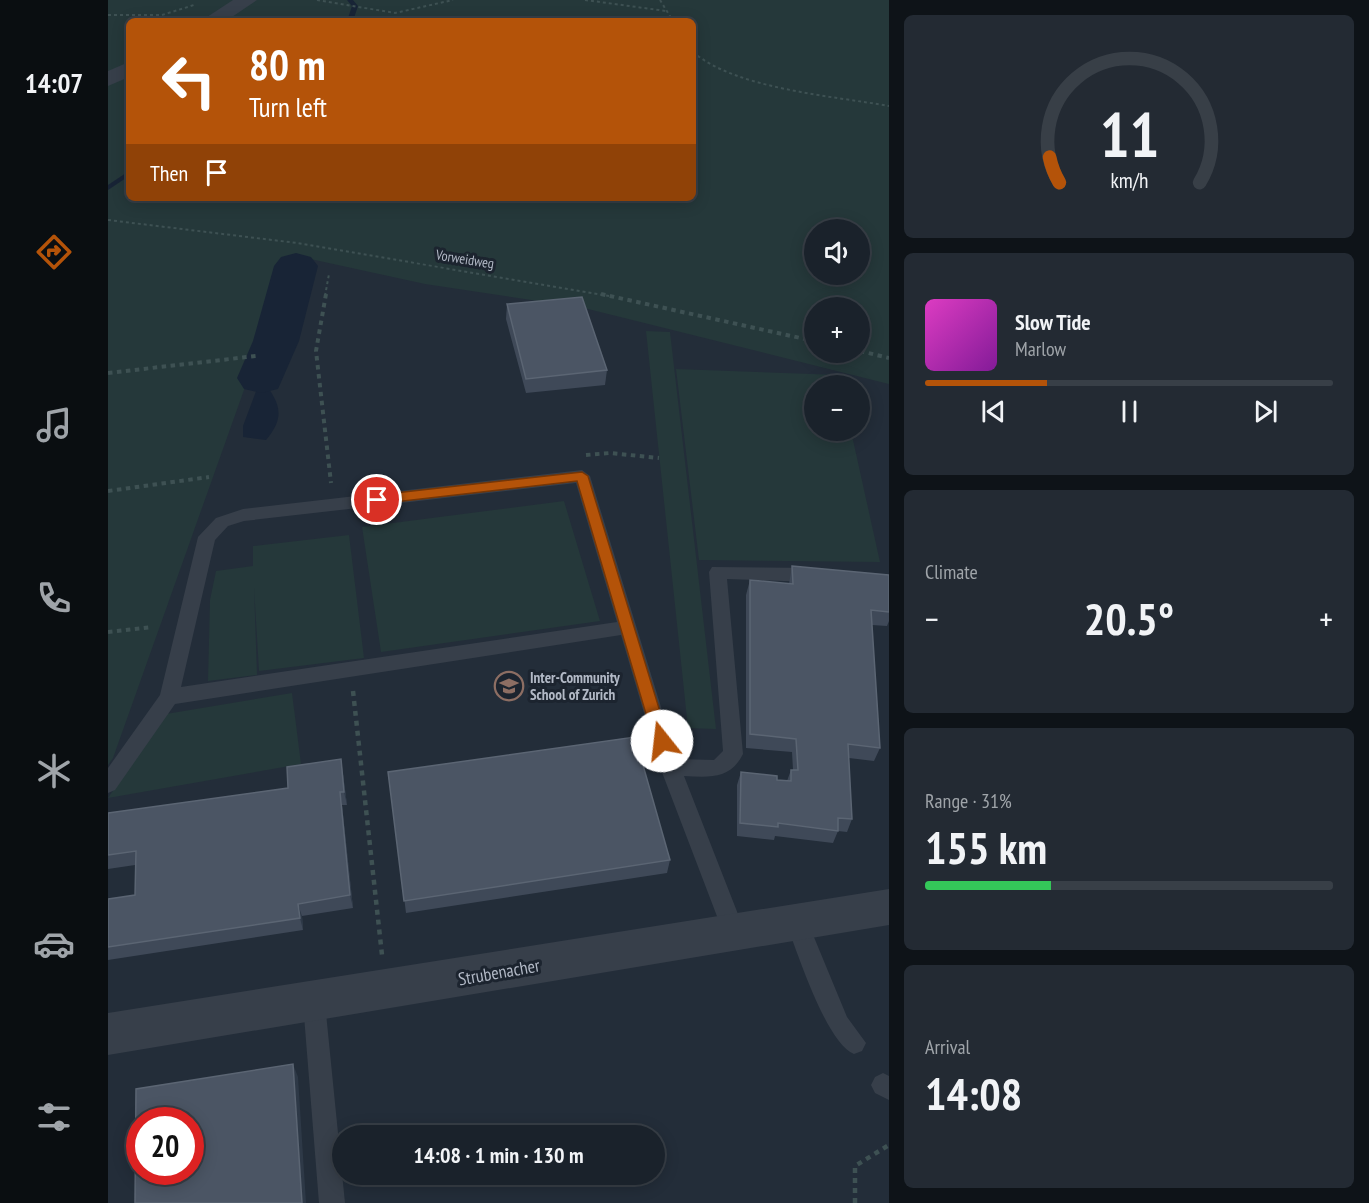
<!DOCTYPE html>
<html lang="en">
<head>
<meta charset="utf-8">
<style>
	:root { --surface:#1a222b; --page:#232a33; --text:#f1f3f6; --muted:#9fa4a9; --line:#383f47; --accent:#b45309 }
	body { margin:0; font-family:"PT Sans Narrow",sans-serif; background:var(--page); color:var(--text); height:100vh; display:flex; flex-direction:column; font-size:22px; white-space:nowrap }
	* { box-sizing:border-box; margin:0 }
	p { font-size:20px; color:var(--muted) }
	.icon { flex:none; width:33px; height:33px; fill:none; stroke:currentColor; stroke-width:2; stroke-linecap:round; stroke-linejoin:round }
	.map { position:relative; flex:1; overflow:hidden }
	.panel { display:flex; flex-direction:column; gap:15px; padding:15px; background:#0e1318; width:480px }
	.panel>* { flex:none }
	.top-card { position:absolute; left:18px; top:18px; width:570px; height:183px; border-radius:9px; box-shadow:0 3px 15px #0003,0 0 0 2px var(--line); background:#b45309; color:#fff; overflow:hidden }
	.tools { position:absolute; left:696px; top:219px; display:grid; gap:12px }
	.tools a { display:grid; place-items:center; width:66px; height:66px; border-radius:50%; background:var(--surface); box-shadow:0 3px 15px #0003,0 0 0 2px var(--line); font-size:30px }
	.speed { position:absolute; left:18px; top:1107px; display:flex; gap:12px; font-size:30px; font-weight:700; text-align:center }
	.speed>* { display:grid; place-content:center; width:78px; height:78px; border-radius:50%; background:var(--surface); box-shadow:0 3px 15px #0003,0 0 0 2px var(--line); line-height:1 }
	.speed .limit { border:9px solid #d22; background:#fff; color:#111 }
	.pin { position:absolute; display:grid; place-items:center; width:51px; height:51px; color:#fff; margin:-26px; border:3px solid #fff; border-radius:50%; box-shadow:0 2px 6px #0007 }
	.me { position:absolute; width:66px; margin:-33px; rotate:344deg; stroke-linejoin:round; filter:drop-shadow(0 0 4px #0008) }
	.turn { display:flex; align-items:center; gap:21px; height:126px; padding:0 24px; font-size:27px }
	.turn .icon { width:78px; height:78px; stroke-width:2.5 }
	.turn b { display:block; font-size:42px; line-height:51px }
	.then { display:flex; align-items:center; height:57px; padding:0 24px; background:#0003; gap:12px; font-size:22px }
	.big { font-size:45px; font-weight:600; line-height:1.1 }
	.panel .tile { flex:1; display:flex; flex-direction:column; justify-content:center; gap:9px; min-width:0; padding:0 21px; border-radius:9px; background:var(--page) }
	.panel .dial { align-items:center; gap:0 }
	.dial svg { height:156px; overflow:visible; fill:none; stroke:var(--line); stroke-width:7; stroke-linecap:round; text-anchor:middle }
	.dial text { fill:var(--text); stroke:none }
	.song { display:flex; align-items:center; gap:18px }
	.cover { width:72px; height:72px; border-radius:9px; background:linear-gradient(135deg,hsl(310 70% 55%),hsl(290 70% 35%)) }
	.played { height:6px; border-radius:3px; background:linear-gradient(90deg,var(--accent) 30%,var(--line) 30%) }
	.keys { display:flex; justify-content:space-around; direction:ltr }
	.heat { display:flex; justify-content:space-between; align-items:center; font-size:33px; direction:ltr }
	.charge { height:9px; border-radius:4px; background:linear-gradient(90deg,#34c759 31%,var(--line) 0) }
	.trip { position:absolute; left:224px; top:1125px; width:333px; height:60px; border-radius:30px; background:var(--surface); box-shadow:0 3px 15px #0003,0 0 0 2px var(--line); font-weight:600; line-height:60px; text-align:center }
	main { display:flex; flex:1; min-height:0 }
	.tabs { display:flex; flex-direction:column; width:108px; justify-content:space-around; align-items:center; background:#0a0e11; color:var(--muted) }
	.tabs .icon { width:42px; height:42px }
	.tabs .on { color:var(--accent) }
	.tabs b { font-size:27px; color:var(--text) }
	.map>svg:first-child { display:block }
</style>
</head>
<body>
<main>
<nav class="tabs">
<b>14:07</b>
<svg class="icon on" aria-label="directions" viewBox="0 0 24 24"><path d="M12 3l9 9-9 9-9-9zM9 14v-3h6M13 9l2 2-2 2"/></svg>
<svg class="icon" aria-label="music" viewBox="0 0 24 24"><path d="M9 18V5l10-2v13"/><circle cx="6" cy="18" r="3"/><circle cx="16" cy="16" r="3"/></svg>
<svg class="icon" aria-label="phone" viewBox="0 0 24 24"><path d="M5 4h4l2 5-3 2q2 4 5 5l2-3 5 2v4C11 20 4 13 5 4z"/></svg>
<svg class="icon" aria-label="climate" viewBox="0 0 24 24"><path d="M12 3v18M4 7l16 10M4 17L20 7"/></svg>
<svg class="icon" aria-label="car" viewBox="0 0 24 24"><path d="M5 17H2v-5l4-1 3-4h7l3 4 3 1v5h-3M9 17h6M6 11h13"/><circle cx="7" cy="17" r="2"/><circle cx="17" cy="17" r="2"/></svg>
<svg class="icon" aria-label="filters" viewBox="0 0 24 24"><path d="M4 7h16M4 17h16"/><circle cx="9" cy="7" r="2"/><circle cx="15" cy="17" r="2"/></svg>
</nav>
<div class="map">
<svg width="781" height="1203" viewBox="0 0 781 1203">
	<rect width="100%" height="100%" fill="#232d39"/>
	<g fill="#25383a" fill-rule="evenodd">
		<path d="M0 0H781V384L476 308 317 284 184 255 5 758 0 765ZM21 21H585V198H21ZM706 230H752V274H706ZM706 308H752V352H706Z"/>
		<path d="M538 331 562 332 608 729 580 728Z"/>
		<path d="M568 369 731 375 733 385 706 386V430L743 431 772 562 591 560Z"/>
		<path d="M456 501 492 621 273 652 254 527Z"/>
		<path d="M241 535 256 658 151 671 146 587 149 675 100 681 102 600 108 571 145 566V546Z"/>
		<path d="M184 693 193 764 0 798 58 714Z"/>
	</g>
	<path fill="#182436" d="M153 378C171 402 179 415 158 440L135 437V426Z"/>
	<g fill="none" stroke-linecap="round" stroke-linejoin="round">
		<g fill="#182436" fill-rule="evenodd">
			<path d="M239 0H245L250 6 245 21H239L244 6Z"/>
			<path d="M21 171V176L0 190V185Z"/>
		</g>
		<path fill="#182436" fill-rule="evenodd" d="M188 253 203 257 210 266 191 341 170 389 153 393 136 389 129 378 145 341 166 266 173 257Z"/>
		<g stroke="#3e5153" stroke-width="2" stroke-dasharray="3 3" stroke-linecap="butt">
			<path d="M209 0 287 13 345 0"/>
			<path d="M477 0 558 11"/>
			<path d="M552 0 565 21"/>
			<path d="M0 15H54L86 5"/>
			<path d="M585 52C628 89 725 96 781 106"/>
			<path d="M0 220 189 243 501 296"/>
			<path d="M217 296 221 274"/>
		</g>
		<g stroke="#3e5153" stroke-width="4" stroke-dasharray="4.5 4.5" stroke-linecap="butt">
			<path d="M218 294 208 351 223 483"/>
			<path d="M493 294 706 341"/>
			<path d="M752 351 781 358"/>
			<path d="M0 373 148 356"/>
			<path d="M478 455 502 453 551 458"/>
			<path d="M0 491 101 477"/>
			<path d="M0 632 44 627"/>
		</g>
		<g stroke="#3e5153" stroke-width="4.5" stroke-dasharray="5 5" stroke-linecap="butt">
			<path d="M245 691 274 955"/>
			<path d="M747 1203V1166L781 1145"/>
		</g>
		<g fill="#373f4a" fill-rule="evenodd">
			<path d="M474 470 482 476 569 759 606 760 615 751 601 572 604 567 705 568 711 570 714 575 711 580 705 582 619 579 635 754C622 780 601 777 576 776L637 932 634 939 626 942 618 939 615 932 552 767 513 635 67 704 7 790 0 793V768L52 695 90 537 108 518 135 509ZM468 483 509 622 73 687 107 540 120 526 136 521Z"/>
			<path d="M688 910 696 913 739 1017 758 1043 754 1051 746 1054C718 1043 689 951 677 920L680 913Z"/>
			<path d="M206 992 214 995 217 1003 237 1203H211L195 1003 198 995Z"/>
			<path d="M775 1073 781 1076V1100L767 1093 763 1085 767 1077Z"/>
		</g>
		<g fill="#373f4a" fill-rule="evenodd">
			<path d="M125 0H149L118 21H93Z"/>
			<path d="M21 62V77L0 86V71Z"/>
			<path d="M781 889V925L0 1055V1013Z"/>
		</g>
	</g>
	<g fill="#3f4958">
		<path d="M399 304 499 370 497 385 418 393 398 319Z"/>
		<path d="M684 566 781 575V621L779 626 764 625 772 748 766 761 741 758 744 819 739 832 730 831 725 843 667 836 666 840 629 836V785L633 772 669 780 679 781 683 770H685L684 752 638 748V595L642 580 681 584Z"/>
		<path d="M233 759 239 805H234L245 908 194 916 195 930 0 960V899L27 895V865L0 869V813L180 788Z"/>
		<path d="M280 772 562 860 559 873 298 913Z"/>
	</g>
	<g fill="#2e3947">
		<path d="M233 759 235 773 239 805 236 792Z"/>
		<path d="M232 792 234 805 245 908 242 895Z"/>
		<path d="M190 904 194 916 195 930 192 918Z"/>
		<path d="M185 1064 190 1077 198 1203H194Z"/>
	</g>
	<g fill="#4b5564" stroke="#5b6573" stroke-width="1.5" fill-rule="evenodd">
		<path d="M474 297 499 370 418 379 399 304Z"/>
		<path d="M684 566 781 575V612L763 610 772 748 740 744 744 819 730 818V831L670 823V827L632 823 633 772 669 776V780L683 781V770H690L688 739 642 734V580L685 584Z"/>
		<path d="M527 737 562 860 296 901 280 772Z"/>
		<path d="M233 759 236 792H232L242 895 190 904 192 918 0 947V899L27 895 28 851 0 855V813L180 788 179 767Z"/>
		<path d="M185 1064 194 1203H27L28 1089ZM32 1120H82V1172H32Z"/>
	</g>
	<path fill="#b45309" stroke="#753606" stroke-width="1.5" d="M474 472 480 476 561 741 554 748 546 741 469 481 269 504 263 500 269 495Z"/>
	<defs>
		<g id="school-ring" transform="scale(1.5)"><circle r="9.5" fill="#1c242f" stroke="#8d6e63" stroke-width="1.5"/><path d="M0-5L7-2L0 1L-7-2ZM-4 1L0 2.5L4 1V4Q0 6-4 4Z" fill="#8d6e63"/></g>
	</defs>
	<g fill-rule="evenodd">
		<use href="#school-ring" x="401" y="686"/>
	</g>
	<g text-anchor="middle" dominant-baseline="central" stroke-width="6" stroke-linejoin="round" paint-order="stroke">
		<g font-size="14" fill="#b2b9c6" stroke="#1c242f">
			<text transform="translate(357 259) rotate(9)">Vorweidweg</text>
		</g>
		<g font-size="15" font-weight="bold" fill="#b2b9c6" stroke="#1c242f" text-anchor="start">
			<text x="422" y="677">Inter-Community<tspan x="422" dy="17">School of Zurich</tspan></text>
		</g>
		<g font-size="18" fill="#b2b9c6" stroke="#1c242f">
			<text transform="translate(391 972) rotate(-10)">Strubenacher</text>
		</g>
	</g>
</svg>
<div class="tools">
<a><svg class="icon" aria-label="sound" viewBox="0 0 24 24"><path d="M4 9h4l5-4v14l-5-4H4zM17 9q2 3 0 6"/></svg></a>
<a>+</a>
<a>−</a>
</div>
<div class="speed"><div class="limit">20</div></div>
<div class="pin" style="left:269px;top:500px;background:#d93025"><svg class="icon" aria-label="arrive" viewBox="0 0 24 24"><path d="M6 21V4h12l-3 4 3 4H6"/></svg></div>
<svg class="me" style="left:554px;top:741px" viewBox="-20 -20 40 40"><circle r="19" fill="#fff"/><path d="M0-13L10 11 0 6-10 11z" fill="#b45309"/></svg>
<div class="trip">14:08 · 1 min · 130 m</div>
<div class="top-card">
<div class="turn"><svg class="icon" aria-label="left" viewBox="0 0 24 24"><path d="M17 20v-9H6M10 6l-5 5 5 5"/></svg><div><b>80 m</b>Turn left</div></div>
<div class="then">Then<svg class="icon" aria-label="arrive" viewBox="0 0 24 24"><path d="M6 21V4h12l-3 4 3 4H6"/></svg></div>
</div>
</div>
<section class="panel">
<div class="tile dial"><svg viewBox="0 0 100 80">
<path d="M14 69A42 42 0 1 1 86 69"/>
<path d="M14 69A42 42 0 0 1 9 56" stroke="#b45309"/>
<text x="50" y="56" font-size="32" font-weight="700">11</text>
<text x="50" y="72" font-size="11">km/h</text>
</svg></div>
<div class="tile">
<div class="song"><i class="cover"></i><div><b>Slow Tide</b><p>Marlow</p></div></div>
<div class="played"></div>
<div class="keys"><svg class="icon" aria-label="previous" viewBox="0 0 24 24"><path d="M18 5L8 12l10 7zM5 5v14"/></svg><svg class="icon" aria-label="pause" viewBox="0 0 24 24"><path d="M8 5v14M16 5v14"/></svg><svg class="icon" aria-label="next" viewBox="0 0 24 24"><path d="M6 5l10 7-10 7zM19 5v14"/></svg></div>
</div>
<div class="tile"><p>Climate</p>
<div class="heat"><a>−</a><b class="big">20.5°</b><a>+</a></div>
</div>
<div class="tile"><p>Range · 31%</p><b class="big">155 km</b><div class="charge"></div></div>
<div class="tile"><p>Arrival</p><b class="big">14:08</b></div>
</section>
</main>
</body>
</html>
